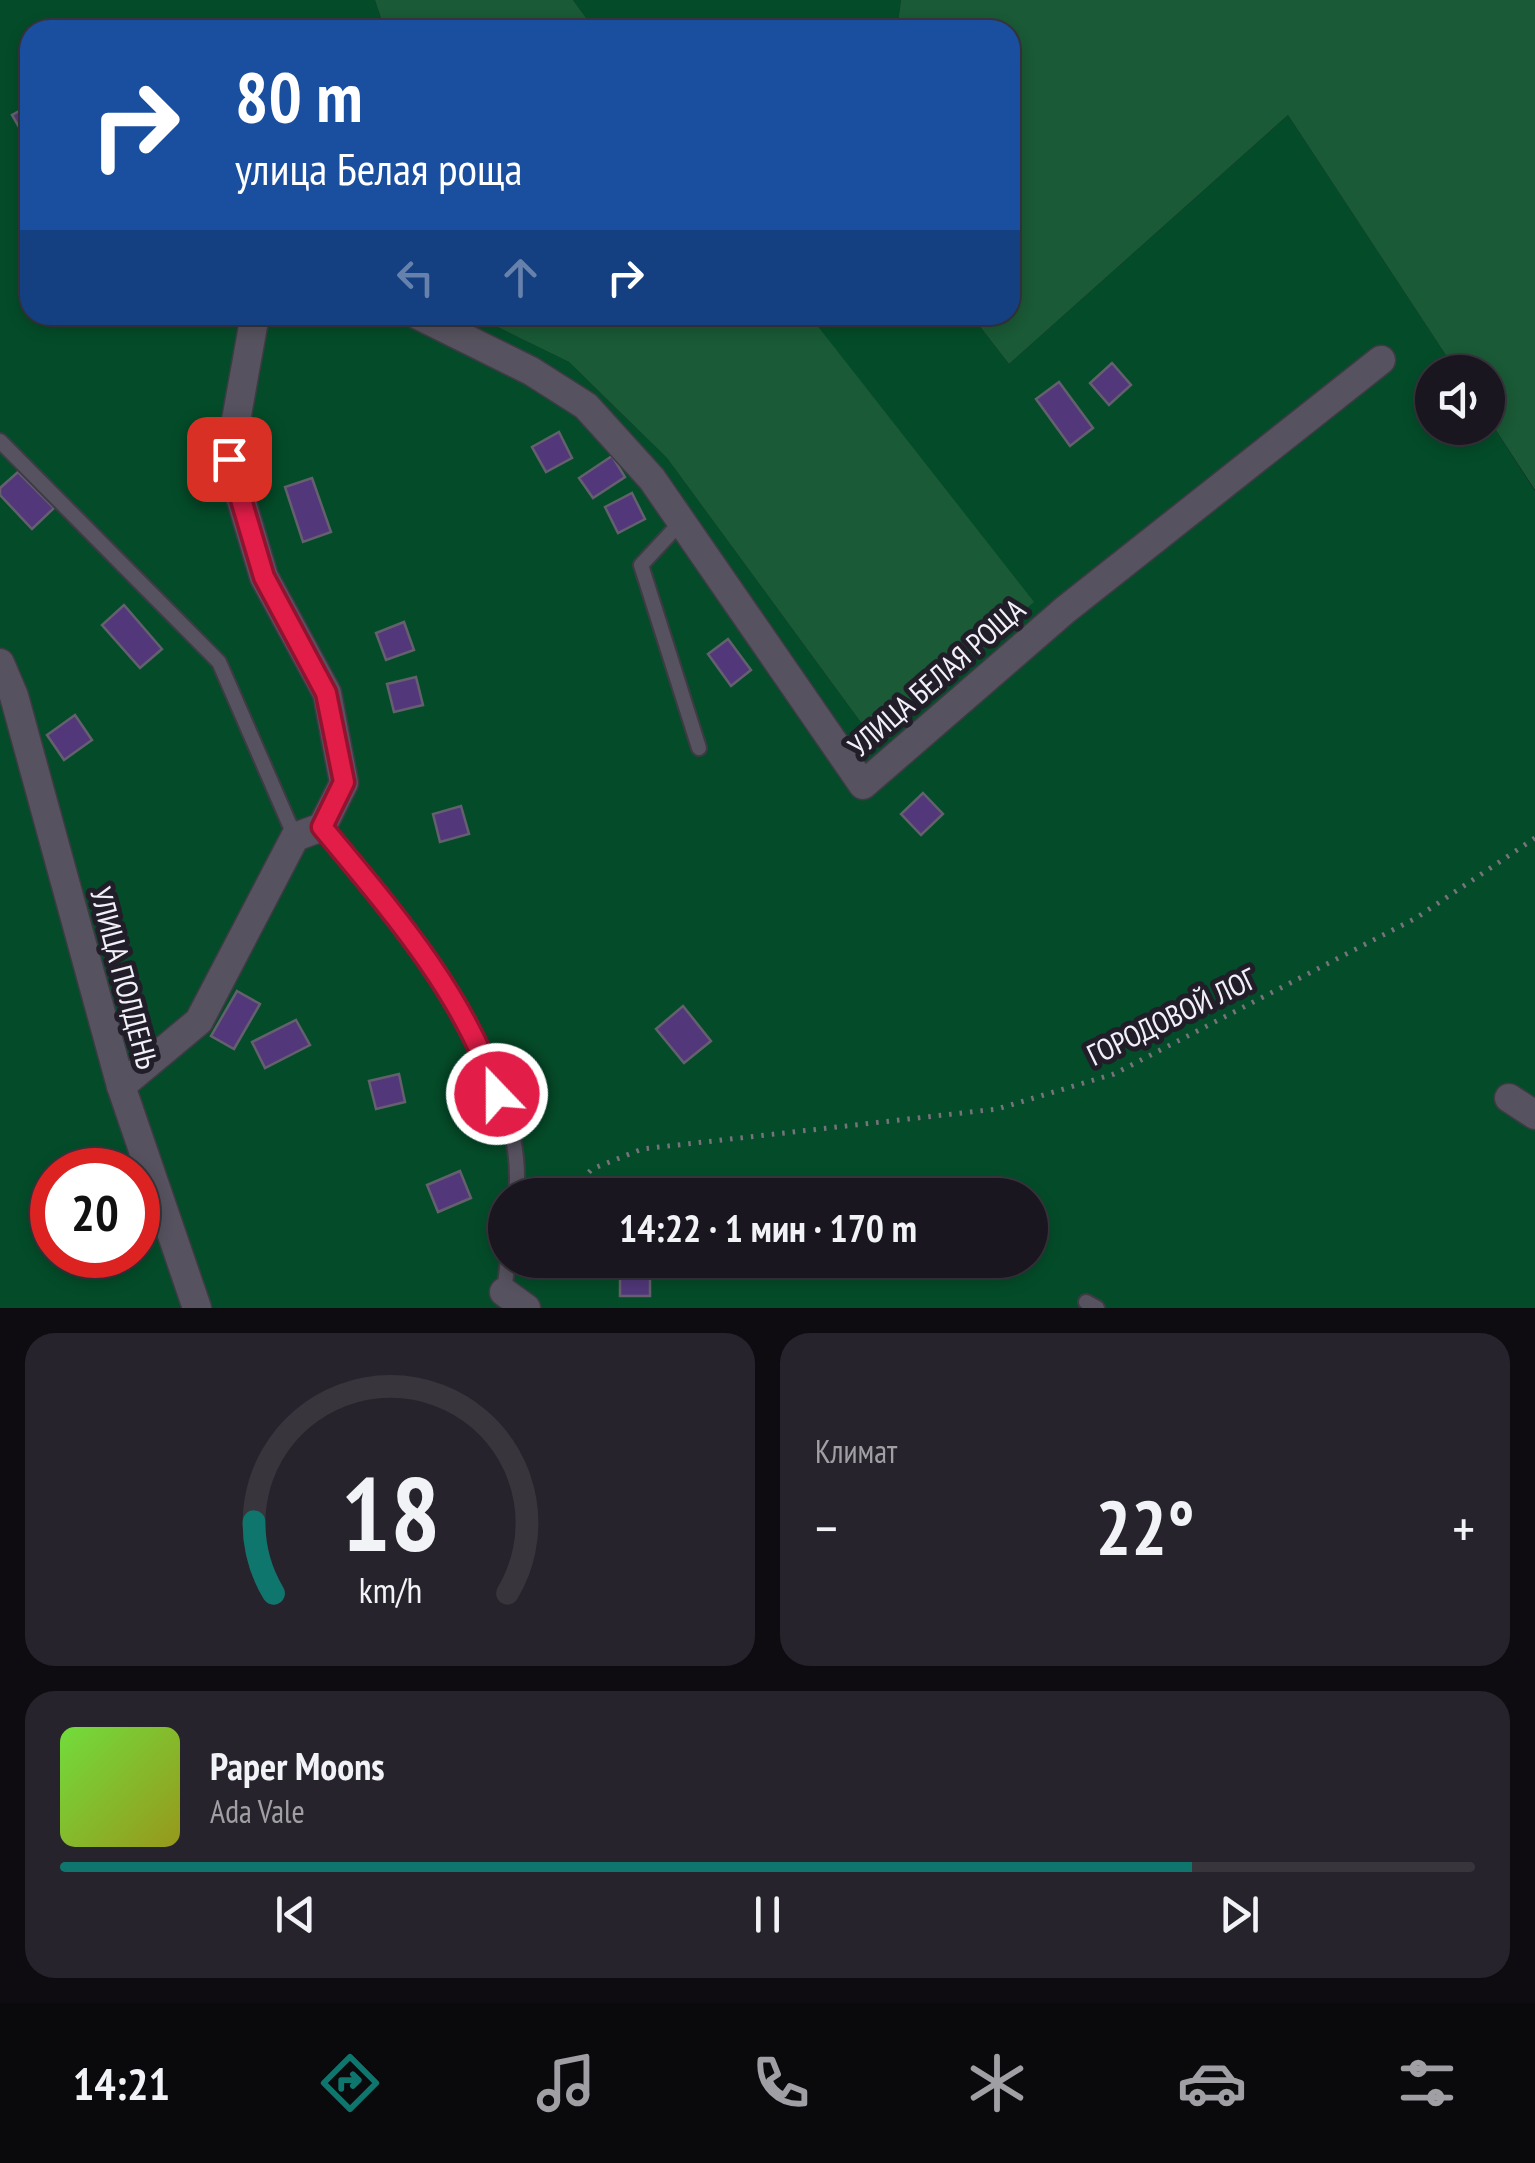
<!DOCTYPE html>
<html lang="ru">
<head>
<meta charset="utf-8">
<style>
	:root { --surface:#1a161f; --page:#27232c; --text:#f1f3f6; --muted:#9f9fa4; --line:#38353d; --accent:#0f766e }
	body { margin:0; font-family:"PT Sans Narrow",sans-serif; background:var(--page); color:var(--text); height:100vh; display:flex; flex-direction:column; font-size:38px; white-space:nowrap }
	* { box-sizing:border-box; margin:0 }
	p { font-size:32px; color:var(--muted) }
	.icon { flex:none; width:55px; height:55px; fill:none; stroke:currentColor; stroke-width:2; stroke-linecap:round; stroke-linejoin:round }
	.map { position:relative; height:1308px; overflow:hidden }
	.side { display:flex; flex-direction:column; gap:25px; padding:25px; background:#0e0c11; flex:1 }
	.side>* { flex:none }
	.guide { position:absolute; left:20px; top:20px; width:1000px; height:305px; border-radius:30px; box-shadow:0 5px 15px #0003,0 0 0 2px var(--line); background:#1a4fa0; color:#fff; overflow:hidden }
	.fabs { position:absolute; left:1415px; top:355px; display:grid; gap:20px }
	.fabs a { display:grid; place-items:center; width:90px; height:90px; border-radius:50%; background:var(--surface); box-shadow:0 5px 15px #0003,0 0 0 2px var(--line); font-size:50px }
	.speed { position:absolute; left:30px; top:1148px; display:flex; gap:20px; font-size:50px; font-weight:700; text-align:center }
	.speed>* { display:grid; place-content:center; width:130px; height:130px; border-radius:50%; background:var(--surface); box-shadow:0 5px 15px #0003,0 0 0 2px var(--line); line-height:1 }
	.speed .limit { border:15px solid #d22; background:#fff; color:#111 }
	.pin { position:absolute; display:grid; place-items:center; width:85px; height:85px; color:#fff; margin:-42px; border-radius:20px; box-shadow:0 5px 15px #0006 }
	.me { position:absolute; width:110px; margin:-55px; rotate:338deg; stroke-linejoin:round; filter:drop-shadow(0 0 8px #0008) }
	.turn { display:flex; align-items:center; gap:35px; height:210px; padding:0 50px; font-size:45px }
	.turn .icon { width:130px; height:130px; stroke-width:2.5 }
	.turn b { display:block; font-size:70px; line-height:85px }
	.lanes { display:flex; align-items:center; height:95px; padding:0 50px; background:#0003; justify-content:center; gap:50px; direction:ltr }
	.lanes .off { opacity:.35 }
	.big { font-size:75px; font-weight:800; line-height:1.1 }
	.side .tile { flex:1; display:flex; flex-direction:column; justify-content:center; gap:15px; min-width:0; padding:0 35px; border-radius:30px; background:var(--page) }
	.side .dial { align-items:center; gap:0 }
	.dial svg { height:260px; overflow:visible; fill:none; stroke:var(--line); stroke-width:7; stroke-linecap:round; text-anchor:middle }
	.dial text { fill:var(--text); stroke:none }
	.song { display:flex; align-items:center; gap:30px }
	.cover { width:120px; height:120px; border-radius:15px; background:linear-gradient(135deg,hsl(100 70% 55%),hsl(60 70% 35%)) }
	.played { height:10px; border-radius:5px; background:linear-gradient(90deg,var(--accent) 80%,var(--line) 80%) }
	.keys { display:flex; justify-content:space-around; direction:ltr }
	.heat { display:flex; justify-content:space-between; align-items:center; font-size:55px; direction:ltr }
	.side .tiles { flex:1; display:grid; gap:25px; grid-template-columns:1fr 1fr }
	.tile:last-child { grid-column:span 2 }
	.trip { position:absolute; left:488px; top:1178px; width:560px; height:100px; border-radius:50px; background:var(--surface); box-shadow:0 5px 15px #0003,0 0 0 2px var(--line); font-weight:800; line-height:100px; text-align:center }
	.dock { display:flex; height:160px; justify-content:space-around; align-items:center; background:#0a090c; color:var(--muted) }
	.dock .icon { width:70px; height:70px }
	.dock .current { color:var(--accent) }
	.dock b { font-size:45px; color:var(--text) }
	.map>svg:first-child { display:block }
</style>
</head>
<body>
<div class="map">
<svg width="1535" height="1308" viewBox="0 0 1535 1308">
	<rect width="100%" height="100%" fill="#221e29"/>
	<g fill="#044c29" fill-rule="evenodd">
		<path d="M0 0H375L385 30H30V315H473L569 362 667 458 873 739 850 370 809 315H971L1009 364 1288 115 1457 372H1432V428H1488V418L1535 491V1308H0ZM52 1170H138V1255H52ZM505 1195H1030V1260H505Z"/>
		<path d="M573 0H901L897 30H595Z"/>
	</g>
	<g fill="#1a5a36">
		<path d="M375 0H573L595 30H385Z"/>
		<path d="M901 0H1535V490L1488 418V372H1457L1288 115 1009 364 971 315H1010V30H897Z"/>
		<path d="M473 315H809L1034 602 873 739 667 458 569 362Z"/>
	</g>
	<g fill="#52387b" stroke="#64606d" stroke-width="2.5">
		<path d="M30 105V146L12 115Z"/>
		<path d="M1112 363 1131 385 1109 405 1090 383Z"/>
		<path d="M1059 382 1093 428 1070 446 1036 399Z"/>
		<path d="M559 432 572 458 546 472 532 447Z"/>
		<path d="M612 456 625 477 593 498 579 478Z"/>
		<path d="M18 472 54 508 32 529 0 495V488Z"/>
		<path d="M312 478 331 532 303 542 285 487Z"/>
		<path d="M632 493 645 519 618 533 605 507Z"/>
		<path d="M124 605 162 649 140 668 102 625Z"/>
		<path d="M404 622 414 650 386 660 376 633Z"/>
		<path d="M728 639 751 670 731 686 708 654Z"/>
		<path d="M416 677 423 705 394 712 387 684Z"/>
		<path d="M75 715 92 740 64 760 47 735Z"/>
		<path d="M923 793 943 814 921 835 901 814Z"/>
		<path d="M461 806 469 834 440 842 433 814Z"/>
		<path d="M237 991 260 1004 234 1049 211 1036Z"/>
		<path d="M683 1006 711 1041 684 1063 656 1029Z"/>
		<path d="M296 1020 310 1045 265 1068 252 1042Z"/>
		<path d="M399 1074 405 1102 376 1109 369 1081Z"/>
		<path d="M460 1171 471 1198 438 1212 427 1185Z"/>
		<rect x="620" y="1267" width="30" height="29"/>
	</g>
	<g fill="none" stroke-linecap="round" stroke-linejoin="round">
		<g stroke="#3e3b44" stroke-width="18">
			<g id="lane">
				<path d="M0 441 219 662 295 837"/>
				<path d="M680 523 641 565 699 748"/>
				<path d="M322 827C396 915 530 1074 516 1195"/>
				<path d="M504 1292 508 1260"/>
				<path d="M1086 1302 1097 1308"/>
			</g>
		</g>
		<g stroke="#3e3b44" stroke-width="31">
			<g id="street">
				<path d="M418 315 531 371 586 406 652 479 863 785 1065 610 1381 360"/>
				<path d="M0 663 14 696 121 1086 197 1308"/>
				<path d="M121 1086 199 1021 295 837 322 827 344 783 327 693 264 577 229 459 255 315"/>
				<path d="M1509 1098 1535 1115"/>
				<path d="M504 1292 526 1308"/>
			</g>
		</g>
		<path stroke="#76737c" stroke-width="5" stroke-dasharray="2.5 8" stroke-linecap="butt" d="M567 1195 592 1169 642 1149 997 1109 1114 1074 1416 918 1535 838"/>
		<use href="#lane" stroke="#56525f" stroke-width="14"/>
		<use href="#street" stroke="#56525f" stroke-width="28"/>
	</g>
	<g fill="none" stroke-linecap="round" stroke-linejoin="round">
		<g stroke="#92132f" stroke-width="25">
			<path id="route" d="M229 459 264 577 326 693 344 782 322 827C389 908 464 993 497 1094"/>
		</g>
		<use href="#route" stroke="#e11d48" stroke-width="18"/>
	</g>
	<g text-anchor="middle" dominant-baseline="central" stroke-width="10" stroke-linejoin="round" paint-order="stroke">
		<g font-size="30" fill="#f1eff7" stroke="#221e29">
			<text transform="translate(936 677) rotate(-41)">УЛИЦА БЕЛАЯ РОЩА</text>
			<text transform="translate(125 978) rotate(75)">УЛИЦА ПОЛДЕНЬ</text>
			<text transform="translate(1171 1016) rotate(-26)">ГОРОДОВОЙ ЛОГ</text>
		</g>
	</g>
</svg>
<div class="fabs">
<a><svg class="icon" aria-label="sound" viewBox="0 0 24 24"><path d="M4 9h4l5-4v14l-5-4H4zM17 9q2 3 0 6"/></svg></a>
</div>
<div class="speed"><div class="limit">20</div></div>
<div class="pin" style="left:229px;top:459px;background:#d93025"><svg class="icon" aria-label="arrive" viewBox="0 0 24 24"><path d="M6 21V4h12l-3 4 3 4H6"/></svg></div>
<svg class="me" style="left:497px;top:1094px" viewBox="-20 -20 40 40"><circle r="17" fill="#e11d48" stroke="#fff" stroke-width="3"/><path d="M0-11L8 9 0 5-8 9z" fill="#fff"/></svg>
<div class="trip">14:22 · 1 мин · 170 m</div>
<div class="guide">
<div class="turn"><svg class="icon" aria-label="right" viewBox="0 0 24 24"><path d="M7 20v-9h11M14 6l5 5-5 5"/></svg><div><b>80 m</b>улица Белая роща</div></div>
<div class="lanes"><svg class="icon off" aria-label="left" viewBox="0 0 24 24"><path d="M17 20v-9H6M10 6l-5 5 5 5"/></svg><svg class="icon off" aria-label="ahead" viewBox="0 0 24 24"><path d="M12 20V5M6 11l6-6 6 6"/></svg><svg class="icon" aria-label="right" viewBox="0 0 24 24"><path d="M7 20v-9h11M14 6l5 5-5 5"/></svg></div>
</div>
</div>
<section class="side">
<div class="tiles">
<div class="tile dial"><svg viewBox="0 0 100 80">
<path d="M14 69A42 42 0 1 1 86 69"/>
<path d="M14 69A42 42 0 0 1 8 47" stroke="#0f766e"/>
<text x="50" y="56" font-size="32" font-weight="700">18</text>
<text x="50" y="72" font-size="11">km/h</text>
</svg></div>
<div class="tile"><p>Климат</p>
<div class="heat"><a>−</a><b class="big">22°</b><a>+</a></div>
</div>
<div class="tile">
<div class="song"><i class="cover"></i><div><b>Paper Moons</b><p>Ada Vale</p></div></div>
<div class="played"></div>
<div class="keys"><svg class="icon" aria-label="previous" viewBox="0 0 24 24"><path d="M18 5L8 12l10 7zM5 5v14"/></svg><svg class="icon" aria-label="pause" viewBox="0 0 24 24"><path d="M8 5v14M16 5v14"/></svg><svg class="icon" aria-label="next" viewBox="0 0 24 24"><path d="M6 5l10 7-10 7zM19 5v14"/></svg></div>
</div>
</div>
</section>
<nav class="dock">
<b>14:21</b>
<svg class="icon current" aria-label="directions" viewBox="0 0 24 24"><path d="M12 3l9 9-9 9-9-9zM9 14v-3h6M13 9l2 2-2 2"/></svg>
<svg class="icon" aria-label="music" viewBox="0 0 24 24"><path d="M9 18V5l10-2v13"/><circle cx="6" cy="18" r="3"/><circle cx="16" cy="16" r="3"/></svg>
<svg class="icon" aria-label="phone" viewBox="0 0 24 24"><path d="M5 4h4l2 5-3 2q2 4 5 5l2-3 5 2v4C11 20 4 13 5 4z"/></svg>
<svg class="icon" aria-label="climate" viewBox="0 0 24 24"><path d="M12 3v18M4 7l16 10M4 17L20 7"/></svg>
<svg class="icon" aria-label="car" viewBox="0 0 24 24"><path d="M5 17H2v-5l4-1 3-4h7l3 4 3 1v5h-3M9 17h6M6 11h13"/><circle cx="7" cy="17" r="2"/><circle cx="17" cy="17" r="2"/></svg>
<svg class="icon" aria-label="filters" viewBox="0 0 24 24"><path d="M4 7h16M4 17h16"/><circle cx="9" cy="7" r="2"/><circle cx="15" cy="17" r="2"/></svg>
</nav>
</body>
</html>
